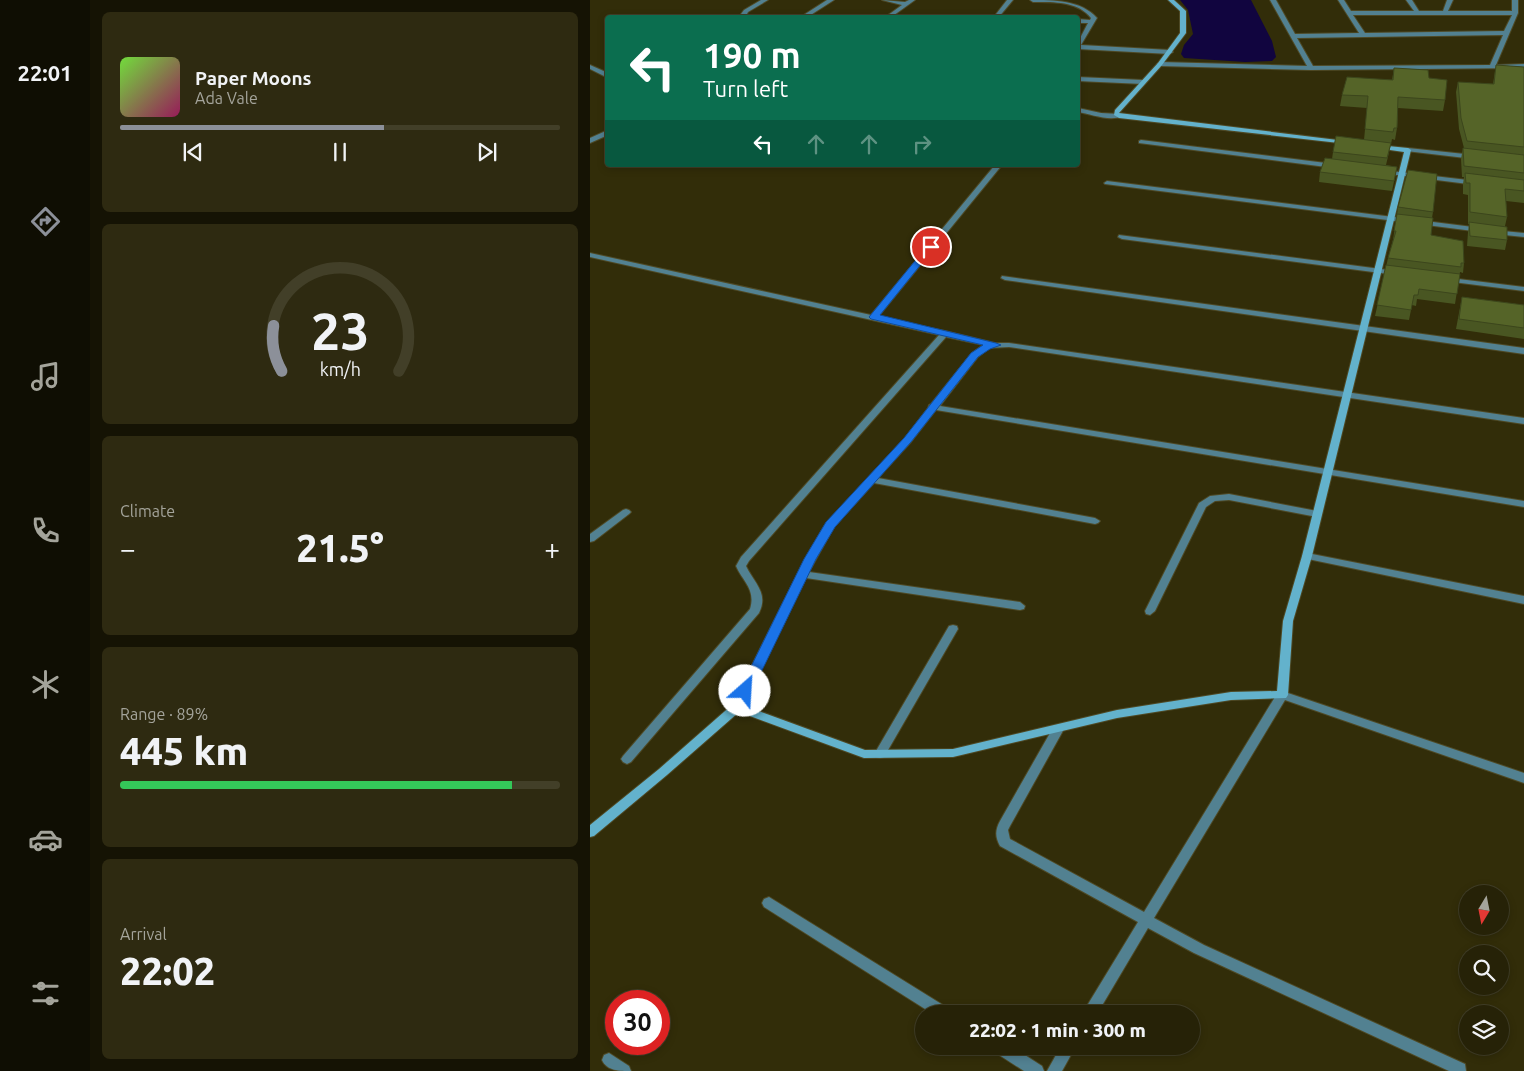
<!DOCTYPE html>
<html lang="en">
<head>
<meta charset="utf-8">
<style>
	:root { --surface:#262207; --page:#2e2a11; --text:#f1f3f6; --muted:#a4a49b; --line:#423f28; --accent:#8c9099 }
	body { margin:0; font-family:Ubuntu,sans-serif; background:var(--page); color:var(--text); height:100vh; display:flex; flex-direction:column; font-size:19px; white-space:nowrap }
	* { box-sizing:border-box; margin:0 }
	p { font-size:16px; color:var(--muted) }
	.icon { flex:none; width:28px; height:28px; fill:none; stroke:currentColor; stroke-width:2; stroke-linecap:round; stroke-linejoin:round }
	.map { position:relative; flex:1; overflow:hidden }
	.panel { display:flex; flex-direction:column; gap:12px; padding:12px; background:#151304; width:500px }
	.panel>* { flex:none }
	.banner { position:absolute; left:15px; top:15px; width:475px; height:152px; border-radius:5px; box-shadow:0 2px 8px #0003,0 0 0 1px var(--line); background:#0b6e4f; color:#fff; overflow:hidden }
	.needle { width:32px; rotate:190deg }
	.buttons { position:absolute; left:869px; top:885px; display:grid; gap:10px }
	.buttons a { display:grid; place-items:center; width:50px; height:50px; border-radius:50%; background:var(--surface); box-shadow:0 2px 8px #0003,0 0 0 1px var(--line); font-size:25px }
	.speed { position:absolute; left:15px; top:990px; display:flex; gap:10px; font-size:25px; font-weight:700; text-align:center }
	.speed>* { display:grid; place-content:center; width:65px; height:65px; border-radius:50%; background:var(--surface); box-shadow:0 2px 8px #0003,0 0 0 1px var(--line); line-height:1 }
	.speed .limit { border:8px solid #d22; background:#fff; color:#111 }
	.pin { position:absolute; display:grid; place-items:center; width:42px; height:42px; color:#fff; margin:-21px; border:2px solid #fff; border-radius:50%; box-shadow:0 1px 5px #0007 }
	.me { position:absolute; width:55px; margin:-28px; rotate:26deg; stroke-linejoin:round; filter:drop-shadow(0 0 4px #0008) }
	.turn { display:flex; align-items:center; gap:18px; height:105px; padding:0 15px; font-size:22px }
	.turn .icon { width:65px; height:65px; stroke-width:2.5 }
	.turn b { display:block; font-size:35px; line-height:42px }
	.lanes { display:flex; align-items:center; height:48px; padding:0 15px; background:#0003; justify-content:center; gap:25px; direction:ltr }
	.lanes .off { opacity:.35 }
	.big { font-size:38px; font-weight:800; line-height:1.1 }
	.panel .widget { flex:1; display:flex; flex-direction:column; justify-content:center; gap:8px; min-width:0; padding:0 18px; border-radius:8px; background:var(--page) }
	.panel .dial { align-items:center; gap:0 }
	.dial svg { height:130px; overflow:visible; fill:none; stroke:var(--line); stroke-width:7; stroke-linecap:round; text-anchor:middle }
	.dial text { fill:var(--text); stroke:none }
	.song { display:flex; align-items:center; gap:15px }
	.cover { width:60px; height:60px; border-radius:8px; background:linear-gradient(135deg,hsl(100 70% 55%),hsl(330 70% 35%)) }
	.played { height:5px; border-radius:2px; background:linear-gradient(90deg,var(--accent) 60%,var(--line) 60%) }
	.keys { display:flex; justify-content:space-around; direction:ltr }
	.heat { display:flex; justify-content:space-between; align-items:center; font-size:28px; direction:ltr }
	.charge { height:8px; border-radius:4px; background:linear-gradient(90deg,#34c759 89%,var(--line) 0) }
	.trip { position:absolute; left:325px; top:1005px; width:285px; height:50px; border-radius:25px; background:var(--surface); box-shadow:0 2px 8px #0003,0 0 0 1px var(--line); font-weight:800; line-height:50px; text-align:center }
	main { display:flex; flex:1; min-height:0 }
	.tabs { display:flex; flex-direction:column; width:90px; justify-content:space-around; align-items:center; background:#0f0e03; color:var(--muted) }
	.tabs .icon { width:35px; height:35px }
	.tabs .selected { color:var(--accent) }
	.tabs b { font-size:22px; color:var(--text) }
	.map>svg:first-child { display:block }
</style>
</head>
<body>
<main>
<nav class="tabs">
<b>22:01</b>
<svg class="icon selected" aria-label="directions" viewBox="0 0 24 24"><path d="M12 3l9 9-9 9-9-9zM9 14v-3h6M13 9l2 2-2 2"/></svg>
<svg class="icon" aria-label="music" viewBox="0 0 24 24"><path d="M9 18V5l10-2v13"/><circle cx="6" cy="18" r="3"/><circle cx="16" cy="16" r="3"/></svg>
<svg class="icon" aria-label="phone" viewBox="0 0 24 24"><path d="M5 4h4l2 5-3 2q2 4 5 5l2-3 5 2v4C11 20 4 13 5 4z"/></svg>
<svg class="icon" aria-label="climate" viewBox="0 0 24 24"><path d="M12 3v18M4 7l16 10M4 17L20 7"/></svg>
<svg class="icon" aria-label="car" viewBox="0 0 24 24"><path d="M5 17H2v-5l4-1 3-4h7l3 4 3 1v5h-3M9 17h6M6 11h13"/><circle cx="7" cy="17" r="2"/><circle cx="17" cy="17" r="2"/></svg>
<svg class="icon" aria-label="filters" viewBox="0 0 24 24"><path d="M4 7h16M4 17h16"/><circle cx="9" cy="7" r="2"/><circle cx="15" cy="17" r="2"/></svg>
</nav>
<section class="panel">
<div class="widget">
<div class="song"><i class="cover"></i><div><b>Paper Moons</b><p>Ada Vale</p></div></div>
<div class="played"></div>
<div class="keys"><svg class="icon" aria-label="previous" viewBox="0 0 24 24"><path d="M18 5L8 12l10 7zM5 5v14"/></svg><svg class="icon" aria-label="pause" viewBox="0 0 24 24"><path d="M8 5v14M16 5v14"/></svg><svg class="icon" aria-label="next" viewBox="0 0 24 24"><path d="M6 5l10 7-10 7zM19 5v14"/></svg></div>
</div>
<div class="widget dial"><svg viewBox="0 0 100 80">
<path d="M14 69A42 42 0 1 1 86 69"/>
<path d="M14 69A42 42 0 0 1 9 41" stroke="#8c9099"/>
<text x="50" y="56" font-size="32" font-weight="700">23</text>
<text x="50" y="72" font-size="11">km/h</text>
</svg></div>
<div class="widget"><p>Climate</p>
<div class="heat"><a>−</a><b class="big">21.5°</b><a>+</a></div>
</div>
<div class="widget"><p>Range · 89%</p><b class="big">445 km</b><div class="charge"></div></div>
<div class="widget"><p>Arrival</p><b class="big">22:02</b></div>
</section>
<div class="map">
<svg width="934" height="1071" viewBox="0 0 934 1071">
	<rect width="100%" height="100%" fill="#322d09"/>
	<path fill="#11053f" d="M590 0H661L682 41 686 57 682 61 655 62 594 58 591 54 594 45 603 34 598 10Z"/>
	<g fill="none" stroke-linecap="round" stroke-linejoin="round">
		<g stroke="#4e4925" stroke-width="2">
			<g id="street">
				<path d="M171 0H178L158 12 157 14 159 18H154L151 14 154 10Z"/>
				<path d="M237 0H244L216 18H209Z"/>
				<path d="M292 0 315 2 319 0H325L300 18H294L312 5Z"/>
				<path d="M417 0H423L408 18H403Z"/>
				<path d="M440 0C464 0 491 0 507 18L491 45 580 50 583 52 580 54 488 49V42L498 23H488V19L500 20 501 18C488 1 463 2 443 2Z"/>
				<path d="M680 0H686L705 34 769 33 748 0H754L761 11H824L816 0H822L829 11H853L857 0H863L858 11H922V0H928V13L906 65 934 64V68L721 70 570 66 567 64 570 62 717 66ZM763 15H922L914 31 775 33ZM913 35 900 65 723 66 707 38Z"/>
				<path d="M0 65 18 73V78L0 69Z"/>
				<path d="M488 77 553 80 556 82 553 84 488 81Z"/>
				<path d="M488 108 511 113 529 114 532 116C521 122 500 114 488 112Z"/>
				<path d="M18 130V135L0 143V138Z"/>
				<path d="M551 140 744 164 747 166 744 168 549 143V141Z"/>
				<path d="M818 148 884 155 887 157 884 159 816 151V149Z"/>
				<path d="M405 165H412L288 317 355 331 405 343H419L934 418V424L419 347 399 348 388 357 350 406 934 501V507L346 410 321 442 288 478 505 518 510 521 508 523 505 524 284 483 244 527 219 572 430 602 435 606 434 609 430 610 216 578 153 707 151 710H143L141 707 215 559 235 525 315 438 338 408 339 405 341 404 382 353 393 345 356 337 159 561 156 566C164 583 179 593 169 613L41 762 37 764 33 762 31 759 33 756 160 609C166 589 153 582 146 566L151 557 349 335 0 257V253L281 315Z"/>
				<path d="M793 170 886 181 889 183 886 185 791 173V171Z"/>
				<path d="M517 181 891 228 895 230 891 232 515 184 514 183Z"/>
				<path d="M902 230 934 233V237L905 234H902Z"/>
				<path d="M529 235 806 271 810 273 806 275 532 239 528 237Z"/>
				<path d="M412 276 934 348V354L415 280 411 278Z"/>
				<path d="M852 277 934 287V291L855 281 851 279Z"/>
				<path d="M639 494 727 511 732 514 727 517 639 500 625 501 616 507 565 611 560 615 556 614 555 611 609 503 620 496Z"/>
				<path d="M36 509 39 510 41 512 39 514 4 541 0 542V534L33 510Z"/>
				<path d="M717 553 934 596V604L713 558 712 556Z"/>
				<path d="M363 625 367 626 368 629 294 757 290 758 286 757 284 754 286 751 359 626Z"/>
				<path d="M692 691 934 773V783L695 700 564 918 614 945 875 1064 876 1071H859L604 953 558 928 507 1014H492L548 922 410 846C405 837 405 830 410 821L464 726 468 725 472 726 474 729 420 826 418 830 420 839 554 912 688 692Z"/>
				<path d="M179 897 361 1010 363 1014H343L174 907 172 903 174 899Z"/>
				<path d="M401 1046H421L452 1066 454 1071H434L403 1051Z"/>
				<path d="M471 1046H486L472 1071H457Z"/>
				<path d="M19 1053 39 1066 41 1071C29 1071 17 1071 12 1060L14 1055Z"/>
			</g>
		</g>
		<g stroke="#4e4925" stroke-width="2">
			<g id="secondary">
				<path d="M578 0H584L596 11V33L572 65 529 113 756 141 759 143 758 144 529 118 524 115 525 110 568 63 590 33V11Z"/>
				<path d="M788 145 818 148 821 150 722 556 703 621 698 695 696 698 641 700 527 718 363 757 274 758 149 712 77 775 4 836 0 837V825L69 769 143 704 147 703 275 750 363 749 527 710 641 692 687 691 693 621 712 556 814 152 786 148V146Z"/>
			</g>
		</g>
		<use href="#street" fill="#528191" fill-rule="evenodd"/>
		<use href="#secondary" fill="#63b2cc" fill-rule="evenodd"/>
	</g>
	<g fill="#495622">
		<path d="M906 65 934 67V203L916 201 917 217 915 226 917 240 915 250 877 246 878 232 879 224H878V195L873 194V184L874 177H872L871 159 873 148H874L869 129 866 92 868 82 903 84Z"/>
		<path d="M804 68 839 78 855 100 853 111 808 108 807 128 805 140 802 139 801 144 796 165 807 167 802 191 729 182 730 172 742 159 743 152 774 140 777 108 750 106 752 95 802 80Z"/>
		<path d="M808 207 843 212 842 218 841 235 874 263 873 273 870 272 865 304 827 299 826 306 822 305 819 320 785 316 798 258 803 240 807 214Z"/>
		<path d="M872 297 934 305V339L866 329Z"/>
	</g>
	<g fill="#556428" stroke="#3c461c">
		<path d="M906 65 934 67V147L877 141 871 118 868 82 904 84Z"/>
		<path d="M804 68 838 70 839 78 857 80 855 100 808 97 807 128H804L803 132 775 129 778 96 752 95 757 77 803 80Z"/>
		<path d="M746 136 801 143 797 158 743 152Z"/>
		<path d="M873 148 934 155V173L874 166Z"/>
		<path d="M735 158 807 167 804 181 730 172Z"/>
		<path d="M818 170 847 174 843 212 808 207Z"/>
		<path d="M875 173 934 180V191L915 189 917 217 880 212V183H876Z"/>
		<path d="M807 214 843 218 841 235 873 241 874 263H871V267L798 258 806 231H804Z"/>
		<path d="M879 222 917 227V240L880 236Z"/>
		<path d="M796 265 870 274 867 294 829 289 828 295H824L821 310 787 305Z"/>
		<path d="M872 297 934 305V328L869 319Z"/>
	</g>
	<path fill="#1a73e8" stroke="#114b97" d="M338 245 345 247 290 315 406 343 411 345 400 349 388 357 321 442 245 527 226 559 162 691 160 694H151L149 691 214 559 236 522 314 438 381 353 393 345 281 319 279 317Z"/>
</svg>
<div class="buttons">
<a><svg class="needle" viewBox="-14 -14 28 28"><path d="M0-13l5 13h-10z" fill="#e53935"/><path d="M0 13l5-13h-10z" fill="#a4a49b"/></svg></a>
<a><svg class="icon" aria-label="search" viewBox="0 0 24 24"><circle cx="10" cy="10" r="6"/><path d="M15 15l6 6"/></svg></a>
<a><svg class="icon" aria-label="layers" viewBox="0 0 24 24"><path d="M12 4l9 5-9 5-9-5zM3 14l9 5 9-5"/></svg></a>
</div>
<div class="speed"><div class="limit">30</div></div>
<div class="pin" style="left:341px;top:247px;background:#d93025"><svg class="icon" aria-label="arrive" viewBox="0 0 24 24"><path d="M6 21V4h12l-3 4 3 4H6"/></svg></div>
<svg class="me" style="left:155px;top:691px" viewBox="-20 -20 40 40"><circle r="19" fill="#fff"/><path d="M0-13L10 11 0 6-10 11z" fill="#1a73e8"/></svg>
<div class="trip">22:02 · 1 min · 300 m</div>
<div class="banner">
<div class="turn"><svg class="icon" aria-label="left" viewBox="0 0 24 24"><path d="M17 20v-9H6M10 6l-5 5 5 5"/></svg><div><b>190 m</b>Turn left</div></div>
<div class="lanes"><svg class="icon" aria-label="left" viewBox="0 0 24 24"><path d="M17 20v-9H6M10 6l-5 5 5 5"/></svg><svg class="icon off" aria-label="ahead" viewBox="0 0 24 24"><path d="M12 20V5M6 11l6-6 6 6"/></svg><svg class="icon off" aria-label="ahead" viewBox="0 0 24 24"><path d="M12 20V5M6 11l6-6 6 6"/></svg><svg class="icon off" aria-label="right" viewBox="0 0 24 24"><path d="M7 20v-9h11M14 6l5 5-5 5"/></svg></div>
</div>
</div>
</main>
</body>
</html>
